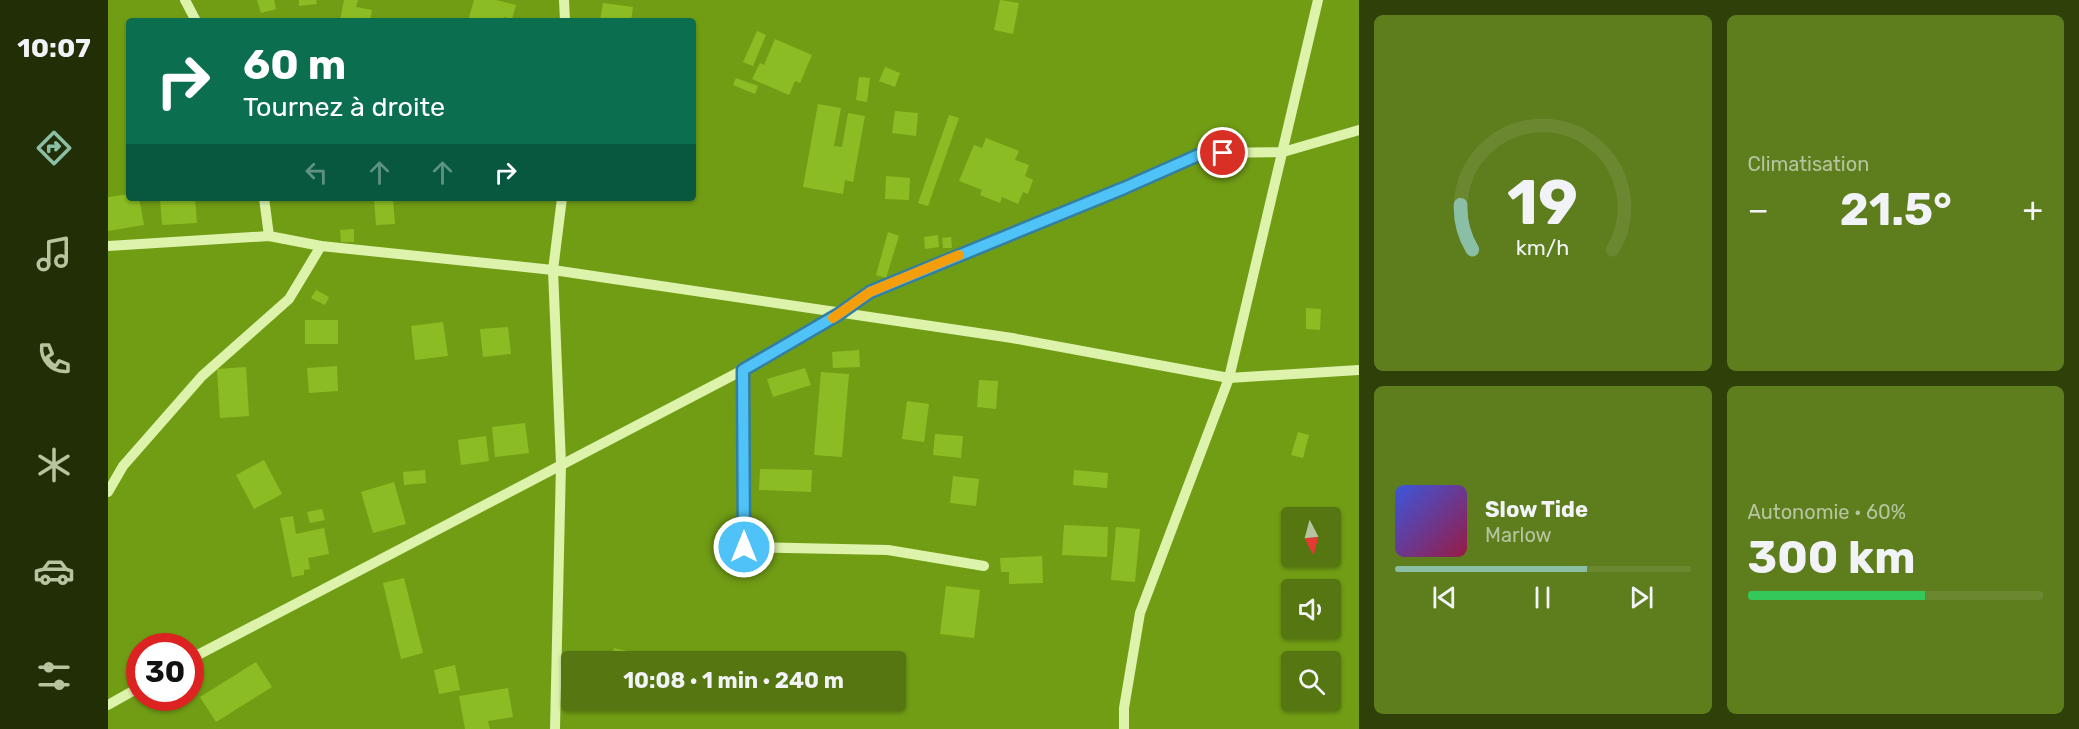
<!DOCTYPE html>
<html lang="fr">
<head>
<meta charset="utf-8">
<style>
	:root { --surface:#557610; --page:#5e7e1e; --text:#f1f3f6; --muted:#b6c49f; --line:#6b8830; --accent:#8abfa5 }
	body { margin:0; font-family:Rubik,sans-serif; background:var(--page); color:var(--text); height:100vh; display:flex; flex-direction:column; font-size:22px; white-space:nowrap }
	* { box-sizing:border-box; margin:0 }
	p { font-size:20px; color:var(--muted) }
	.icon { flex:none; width:33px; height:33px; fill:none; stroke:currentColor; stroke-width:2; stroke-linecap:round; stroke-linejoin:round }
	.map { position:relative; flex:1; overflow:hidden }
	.panel { display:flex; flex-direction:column; gap:15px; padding:15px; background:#2f4109; width:720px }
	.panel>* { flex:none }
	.top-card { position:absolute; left:18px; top:18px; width:570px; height:183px; border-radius:6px; box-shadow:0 2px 4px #0004; background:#0b6e4f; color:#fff; overflow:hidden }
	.needle { width:39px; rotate:174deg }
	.buttons { position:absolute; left:1173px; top:507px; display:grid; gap:12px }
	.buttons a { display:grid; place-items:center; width:60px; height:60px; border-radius:6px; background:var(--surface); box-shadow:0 2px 4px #0004; font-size:30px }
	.speed { position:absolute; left:18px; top:633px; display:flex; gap:12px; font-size:30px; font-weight:700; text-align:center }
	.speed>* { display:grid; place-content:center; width:78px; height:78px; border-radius:50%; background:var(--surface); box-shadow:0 2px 4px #0004; line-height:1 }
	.speed .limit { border:9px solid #d22; background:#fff; color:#111 }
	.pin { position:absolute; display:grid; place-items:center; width:51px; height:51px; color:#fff; margin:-26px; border:3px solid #fff; border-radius:50%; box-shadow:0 2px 6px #0007 }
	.me { position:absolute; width:66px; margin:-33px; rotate:0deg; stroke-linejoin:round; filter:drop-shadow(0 0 4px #0008) }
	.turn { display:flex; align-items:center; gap:21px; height:126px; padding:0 18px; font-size:27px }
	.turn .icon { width:78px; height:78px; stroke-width:2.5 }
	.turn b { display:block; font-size:42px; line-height:51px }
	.lanes { display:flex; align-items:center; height:57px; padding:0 18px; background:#0003; justify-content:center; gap:30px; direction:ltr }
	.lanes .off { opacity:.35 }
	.big { font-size:45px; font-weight:700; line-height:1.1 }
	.panel .card { flex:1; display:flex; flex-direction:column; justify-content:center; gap:9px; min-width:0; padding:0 21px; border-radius:9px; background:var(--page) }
	.panel .dial { align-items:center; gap:0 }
	.dial svg { height:156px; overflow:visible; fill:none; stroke:var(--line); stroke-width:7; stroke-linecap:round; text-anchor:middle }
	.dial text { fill:var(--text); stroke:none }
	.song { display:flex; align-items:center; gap:18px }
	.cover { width:72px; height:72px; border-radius:9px; background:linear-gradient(135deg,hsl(230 70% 55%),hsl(340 70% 35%)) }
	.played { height:6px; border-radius:3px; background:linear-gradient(90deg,var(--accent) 65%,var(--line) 65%) }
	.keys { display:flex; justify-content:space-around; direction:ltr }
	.heat { display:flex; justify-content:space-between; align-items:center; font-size:33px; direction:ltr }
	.charge { height:9px; border-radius:4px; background:linear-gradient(90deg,#34c759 60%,var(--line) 0) }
	.panel .tiles { flex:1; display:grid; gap:15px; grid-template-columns:repeat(2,1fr) }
	.trip { position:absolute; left:453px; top:651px; width:345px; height:60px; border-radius:6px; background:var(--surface); box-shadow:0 2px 4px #0004; font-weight:700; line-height:60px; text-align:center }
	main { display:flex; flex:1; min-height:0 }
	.menu { display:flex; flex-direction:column; width:108px; justify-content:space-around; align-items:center; background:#222f06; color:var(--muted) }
	.menu .icon { width:42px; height:42px }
	.menu .active { color:var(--accent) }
	.menu b { font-size:27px; color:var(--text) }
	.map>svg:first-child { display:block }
</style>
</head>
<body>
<main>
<nav class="menu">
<b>10:07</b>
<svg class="icon active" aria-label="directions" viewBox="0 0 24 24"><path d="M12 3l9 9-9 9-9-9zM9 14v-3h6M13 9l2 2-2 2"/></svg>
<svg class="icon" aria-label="music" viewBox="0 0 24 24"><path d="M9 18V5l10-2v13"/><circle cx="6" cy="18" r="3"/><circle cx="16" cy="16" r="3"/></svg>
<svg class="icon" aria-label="phone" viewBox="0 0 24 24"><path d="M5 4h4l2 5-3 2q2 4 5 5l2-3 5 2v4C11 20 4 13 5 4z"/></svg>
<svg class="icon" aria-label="climate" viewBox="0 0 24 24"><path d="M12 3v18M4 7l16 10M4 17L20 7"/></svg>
<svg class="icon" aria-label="car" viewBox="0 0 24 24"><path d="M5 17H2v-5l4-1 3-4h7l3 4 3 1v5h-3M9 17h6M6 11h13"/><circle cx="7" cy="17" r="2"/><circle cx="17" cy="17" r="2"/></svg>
<svg class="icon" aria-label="filters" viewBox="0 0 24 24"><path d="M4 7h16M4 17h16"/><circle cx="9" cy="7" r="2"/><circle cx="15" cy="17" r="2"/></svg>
</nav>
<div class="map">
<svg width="1251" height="729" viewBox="0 0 1251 729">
	<rect width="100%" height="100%" fill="#719d15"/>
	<g fill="#8cbc23">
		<path d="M149 0H166L168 9 153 13Z"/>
		<path d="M191 0H208L209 4 191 6Z"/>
		<path d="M236 0H250L248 7 264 10 262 21H232Z"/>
		<path d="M366 0H388L408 5 404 19 396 17 395 21H360Z"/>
		<path d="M892 0 911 3 905 34 886 30Z"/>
		<path d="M495 3 525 7 523 21H492Z"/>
		<path d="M649 31 658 35 645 66 635 62Z"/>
		<path d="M667 39 704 55 692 83 687 81 681 95 644 79 652 63 656 65Z"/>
		<path d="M777 67 792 73 787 87 771 81Z"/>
		<path d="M751 77 762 78 759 102 748 100Z"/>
		<path d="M628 78 650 86 647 94 625 85Z"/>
		<path d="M710 104 733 108 726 146 734 147 740 113 757 116 745 182 737 180 735 194 695 187Z"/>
		<path d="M787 111 810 113 808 136 784 133Z"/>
		<path d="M841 115 851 118 820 206 810 203Z"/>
		<path d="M878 138 911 151 907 160 921 165 917 176 925 180 920 194 915 192 910 204 894 197 892 203 872 195 874 190 851 181 866 145 874 148Z"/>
		<path d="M778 176 802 178 801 200 777 199Z"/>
		<path d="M21 194V198H31L36 225 0 231V197Z"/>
		<path d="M87 198 89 223 54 225 52 199Z"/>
		<path d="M285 198 287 224 268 225 266 199Z"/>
		<path d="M246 229V242H233L232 230Z"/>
		<path d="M780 232 791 236 778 278 768 275Z"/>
		<path d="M830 235 831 247 817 249 816 237Z"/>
		<path d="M843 237 844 248H835L834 238Z"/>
		<path d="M208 290 221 297 217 305 203 298Z"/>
		<path d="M1198 308 1213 309 1212 330 1198 329Z"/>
		<rect x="197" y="320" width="33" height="24"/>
		<path d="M335 322 340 356 307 360 303 326Z"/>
		<path d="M400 327 403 354 375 357 372 329Z"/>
		<path d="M751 350 752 367 725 368 724 352Z"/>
		<path d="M229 366 230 391 201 393 199 368Z"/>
		<path d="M138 367 141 416 112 418 109 369Z"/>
		<path d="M697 368 703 385 665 397 659 379Z"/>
		<path d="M713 372 741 374 734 457 706 455Z"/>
		<path d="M871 380 890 381 888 409 869 407Z"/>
		<path d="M799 401 821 404 816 442 794 439Z"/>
		<path d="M417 423 421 453 387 457 384 427Z"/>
		<path d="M1190 432 1201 435 1195 458 1183 455Z"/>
		<path d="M827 434 855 436 853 458 825 455Z"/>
		<path d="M378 436 381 461 353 465 350 440Z"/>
		<path d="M156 460 174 494 146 509 128 475Z"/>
		<path d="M652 469 704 470 703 492 651 490Z"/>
		<path d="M317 470 318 483 296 485 295 472Z"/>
		<path d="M966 470 1000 473 999 488 965 485Z"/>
		<path d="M845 476 871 479 868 506 842 503Z"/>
		<path d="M286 482 298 524 265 533 253 492Z"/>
		<path d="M214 509 217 520 202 523 199 512Z"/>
		<path d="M185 516 188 534 216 528 221 554 200 558 202 569 196 570V575L184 577 172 518Z"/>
		<path d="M956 525 1000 527 999 557 954 555Z"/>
		<path d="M1008 527 1032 529 1027 582 1003 580Z"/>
		<path d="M934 556 935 583 901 584V572H893L892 558Z"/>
		<path d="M296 578 315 653 293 659 275 583Z"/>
		<path d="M838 586 872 590 866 638 832 634Z"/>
		<path d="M506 648 524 652 523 662 504 658Z"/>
		<path d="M148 662 164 687 108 722 92 697Z"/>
		<path d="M347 665 352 690 331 694 326 670Z"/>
		<path d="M400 688 405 717 380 721 382 729H357L351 696Z"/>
		<path d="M500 700H523V705Z"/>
	</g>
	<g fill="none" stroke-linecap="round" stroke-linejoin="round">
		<g stroke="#ddf3ac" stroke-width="10">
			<path d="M77 0 88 21"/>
			<path d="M456 0 457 21"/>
			<path d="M156 198 161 236"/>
			<path d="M0 246 161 236 213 246 445 270 904 338 1121 378 1251 370"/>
			<path d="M635 370 636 547 780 550 876 566"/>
			<path d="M0 492 15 466 94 376 181 299 213 246"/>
			<path d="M82 659 635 370 731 314 762 292 1016 188 1095 153 1175 152 1251 130"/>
			<path d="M0 705 32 687"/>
			<path d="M447 729 453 464 445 270 454 198"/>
			<path d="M1016 729V708L1032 613 1121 378 1210 0"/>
		</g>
	</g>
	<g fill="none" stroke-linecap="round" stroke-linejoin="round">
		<g stroke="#337fa1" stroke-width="15">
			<path id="route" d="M636 547 635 370 731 314 762 292 1016 188 1095 153H1115"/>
		</g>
		<use href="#route" stroke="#4fc3f7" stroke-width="10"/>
		<path stroke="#f59e0b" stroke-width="10" d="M725 318 762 292 851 255"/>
	</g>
</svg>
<div class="buttons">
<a><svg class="needle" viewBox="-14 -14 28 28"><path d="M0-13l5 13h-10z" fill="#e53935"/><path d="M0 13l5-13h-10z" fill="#b6c49f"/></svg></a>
<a><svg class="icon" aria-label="sound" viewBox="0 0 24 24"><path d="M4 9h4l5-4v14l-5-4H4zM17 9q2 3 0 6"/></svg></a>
<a><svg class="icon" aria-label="search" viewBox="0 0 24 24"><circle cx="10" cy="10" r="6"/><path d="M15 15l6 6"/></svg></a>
</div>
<div class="speed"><div class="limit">30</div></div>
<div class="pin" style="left:1115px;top:153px;background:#d93025"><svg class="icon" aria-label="arrive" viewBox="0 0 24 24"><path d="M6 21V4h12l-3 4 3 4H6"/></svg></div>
<svg class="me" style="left:636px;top:547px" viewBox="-20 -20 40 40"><circle r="17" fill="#4fc3f7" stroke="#fff" stroke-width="3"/><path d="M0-11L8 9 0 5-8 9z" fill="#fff"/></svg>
<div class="trip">10:08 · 1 min · 240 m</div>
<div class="top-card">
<div class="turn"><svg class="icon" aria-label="right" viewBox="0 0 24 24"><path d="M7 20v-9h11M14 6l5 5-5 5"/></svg><div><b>60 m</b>Tournez à droite</div></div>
<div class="lanes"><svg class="icon off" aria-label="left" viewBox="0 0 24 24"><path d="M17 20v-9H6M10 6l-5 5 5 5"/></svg><svg class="icon off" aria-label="ahead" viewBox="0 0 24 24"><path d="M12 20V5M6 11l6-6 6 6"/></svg><svg class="icon off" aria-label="ahead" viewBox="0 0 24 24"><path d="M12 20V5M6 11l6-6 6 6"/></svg><svg class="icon" aria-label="right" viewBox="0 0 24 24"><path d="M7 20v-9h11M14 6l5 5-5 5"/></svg></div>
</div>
</div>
<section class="panel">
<div class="tiles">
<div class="card dial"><svg viewBox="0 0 100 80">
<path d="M14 69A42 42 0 1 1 86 69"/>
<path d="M14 69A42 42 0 0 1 8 46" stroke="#8abfa5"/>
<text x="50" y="56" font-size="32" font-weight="700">19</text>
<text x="50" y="72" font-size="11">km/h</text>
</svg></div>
<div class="card"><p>Climatisation</p>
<div class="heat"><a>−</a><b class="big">21.5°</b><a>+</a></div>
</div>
<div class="card">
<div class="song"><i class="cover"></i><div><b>Slow Tide</b><p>Marlow</p></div></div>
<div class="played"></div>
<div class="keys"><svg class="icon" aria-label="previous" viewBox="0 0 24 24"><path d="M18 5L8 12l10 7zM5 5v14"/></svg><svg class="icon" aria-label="pause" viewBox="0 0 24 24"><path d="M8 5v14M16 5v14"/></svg><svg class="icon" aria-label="next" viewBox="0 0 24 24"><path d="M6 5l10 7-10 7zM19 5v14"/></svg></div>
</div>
<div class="card"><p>Autonomie · 60%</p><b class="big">300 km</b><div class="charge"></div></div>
</div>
</section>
</main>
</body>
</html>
